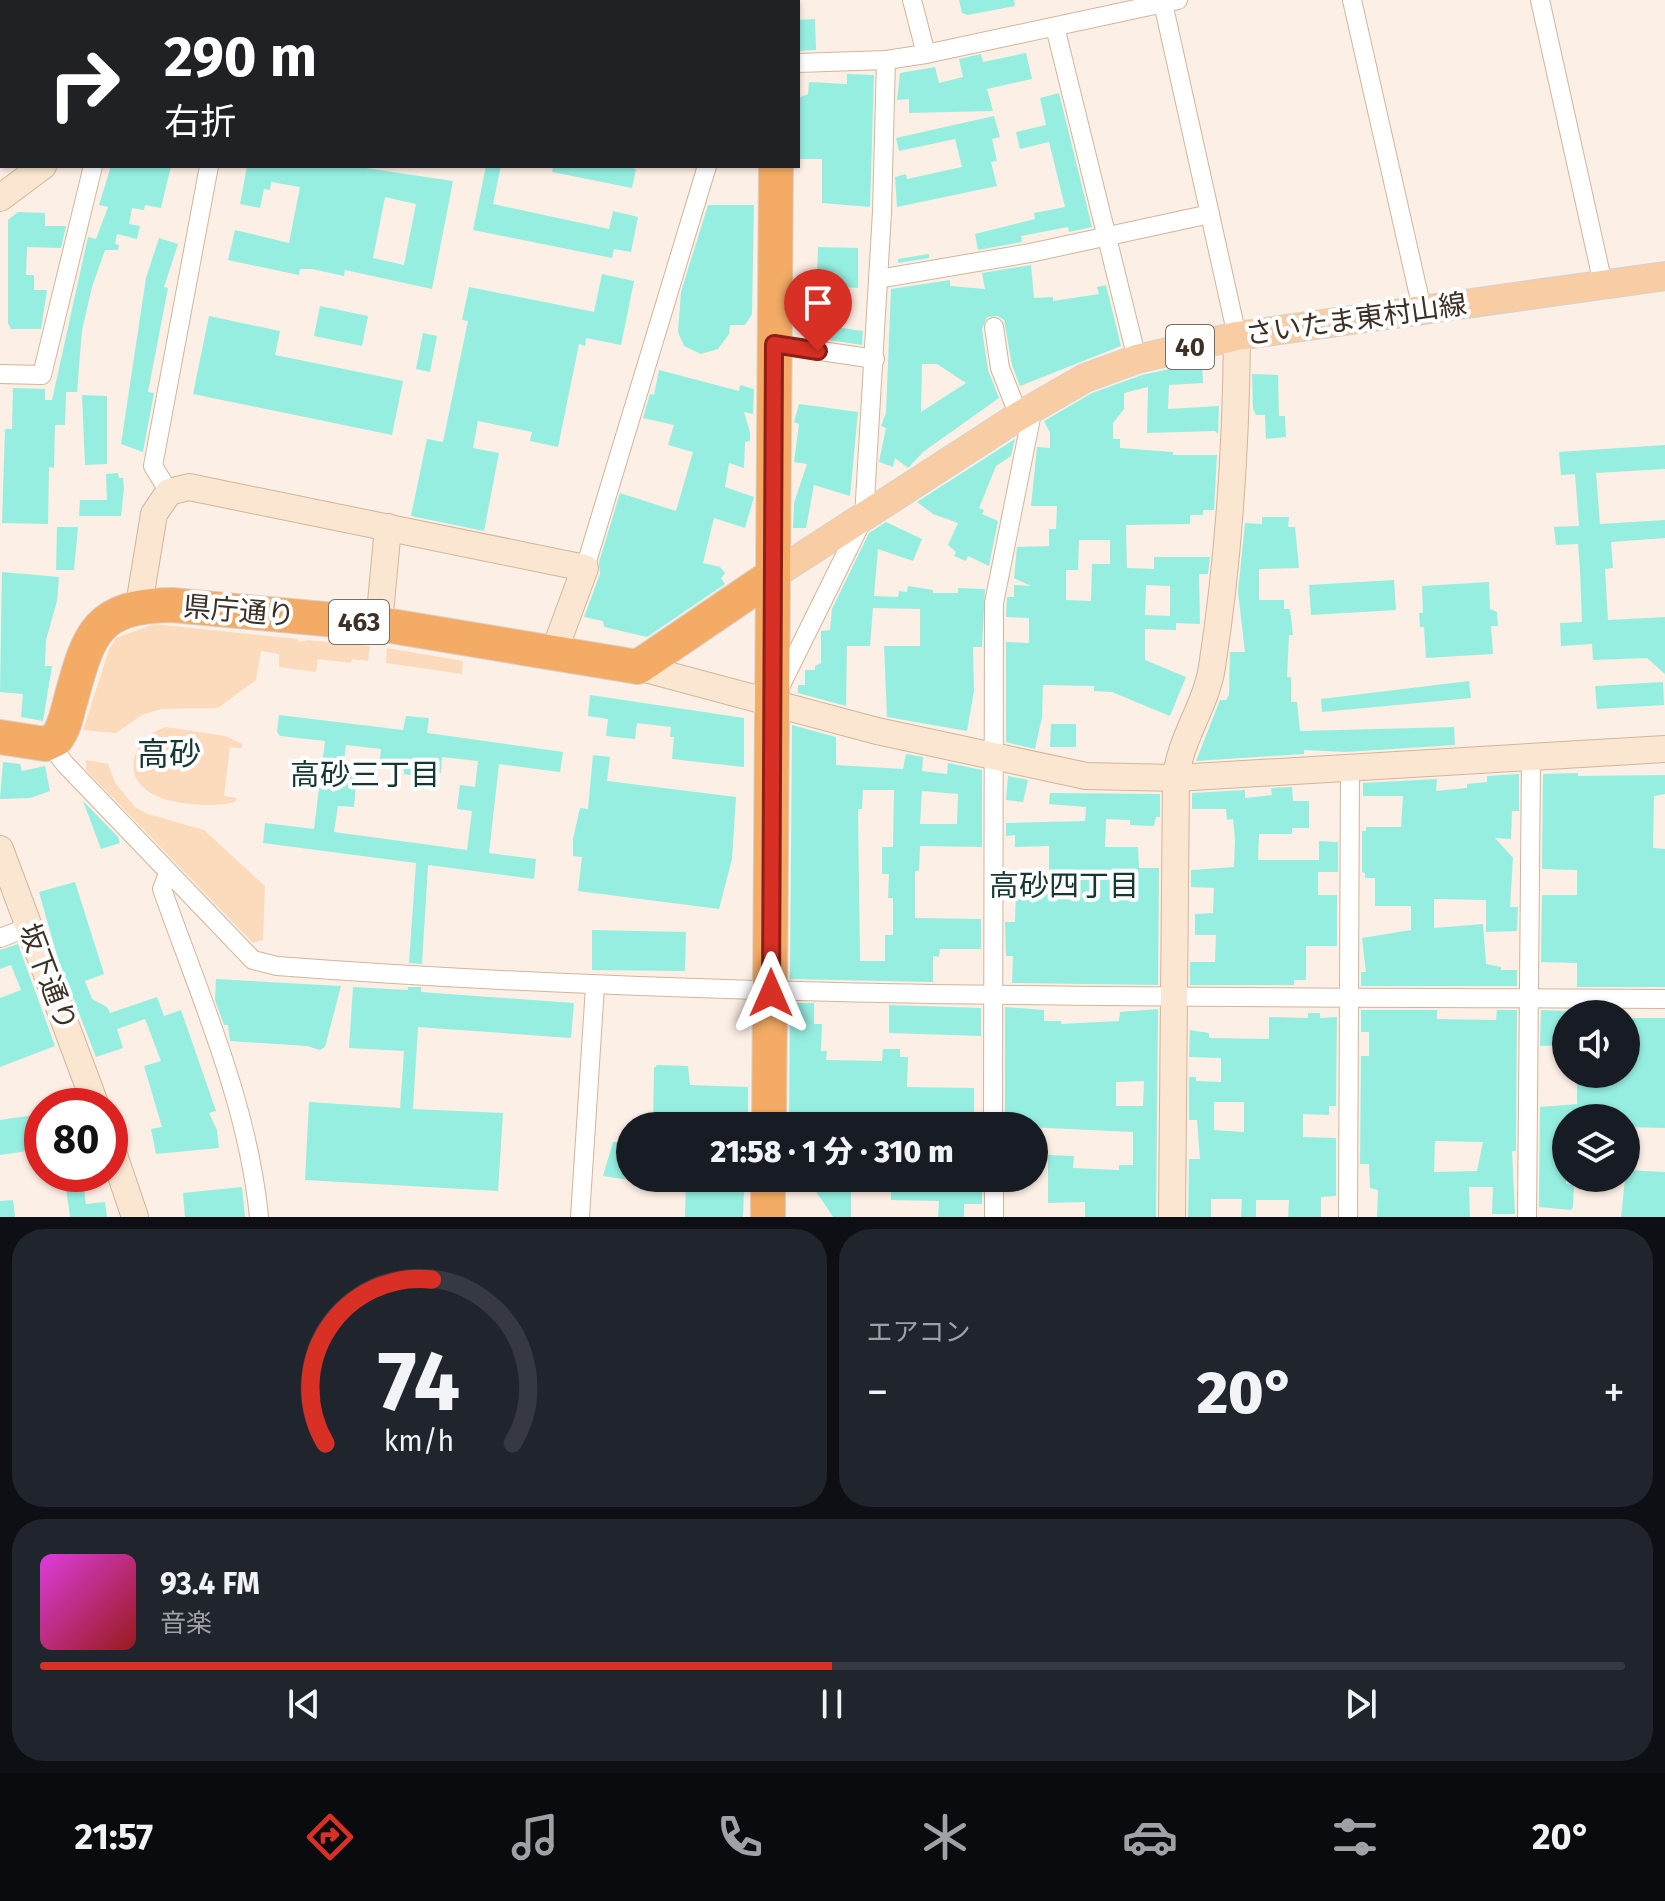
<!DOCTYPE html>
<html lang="ja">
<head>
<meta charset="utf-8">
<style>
	:root { --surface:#171b24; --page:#20242c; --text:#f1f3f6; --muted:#9ea1a6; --line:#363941; --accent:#d93025 }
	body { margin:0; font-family:"Fira Sans","Noto Sans JP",sans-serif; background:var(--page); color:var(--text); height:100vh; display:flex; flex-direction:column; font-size:30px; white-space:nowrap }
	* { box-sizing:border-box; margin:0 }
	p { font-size:26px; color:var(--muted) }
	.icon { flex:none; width:44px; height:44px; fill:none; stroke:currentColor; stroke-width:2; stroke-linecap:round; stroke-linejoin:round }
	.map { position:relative; height:1217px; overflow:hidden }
	.drawer { display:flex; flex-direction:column; gap:12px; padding:12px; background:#0d0f14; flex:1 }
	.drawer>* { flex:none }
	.guide { position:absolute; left:0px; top:0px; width:800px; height:168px; box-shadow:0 2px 6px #0004; background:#202124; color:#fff; overflow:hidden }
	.tools { position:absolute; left:1552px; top:1000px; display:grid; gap:16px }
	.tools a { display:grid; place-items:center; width:88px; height:88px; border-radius:50%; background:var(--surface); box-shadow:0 2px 6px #0004; font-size:40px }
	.speed { position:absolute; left:24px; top:1088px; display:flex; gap:16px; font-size:40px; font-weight:700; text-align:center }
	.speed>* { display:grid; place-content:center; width:104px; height:104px; border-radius:50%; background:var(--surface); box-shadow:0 2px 6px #0004; line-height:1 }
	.speed .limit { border:12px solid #d22; background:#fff; color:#111 }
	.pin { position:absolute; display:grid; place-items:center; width:68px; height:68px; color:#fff; margin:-82px -34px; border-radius:50% 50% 50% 0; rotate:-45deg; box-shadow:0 0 8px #0007 }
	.pin .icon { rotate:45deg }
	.me { position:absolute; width:88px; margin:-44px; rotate:0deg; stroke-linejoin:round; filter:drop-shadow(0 0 6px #0008) }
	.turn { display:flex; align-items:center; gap:28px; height:168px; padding:0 32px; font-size:36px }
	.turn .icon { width:104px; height:104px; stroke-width:2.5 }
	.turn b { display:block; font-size:56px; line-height:68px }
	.big { font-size:60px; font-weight:800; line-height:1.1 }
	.drawer .tile { flex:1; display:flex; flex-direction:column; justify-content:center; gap:12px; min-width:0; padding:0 28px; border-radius:32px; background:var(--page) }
	.drawer .dial { align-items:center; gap:0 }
	.dial svg { height:208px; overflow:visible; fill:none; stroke:var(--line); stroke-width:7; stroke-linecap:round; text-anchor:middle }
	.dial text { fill:var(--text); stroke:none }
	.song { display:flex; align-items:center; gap:24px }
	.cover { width:96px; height:96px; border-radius:12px; background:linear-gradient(135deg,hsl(300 70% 55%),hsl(0 70% 35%)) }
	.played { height:8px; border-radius:4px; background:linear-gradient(90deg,var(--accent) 50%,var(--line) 50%) }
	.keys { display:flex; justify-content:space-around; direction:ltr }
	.heat { display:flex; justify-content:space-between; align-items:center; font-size:44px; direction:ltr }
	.drawer .tiles { flex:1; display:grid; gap:12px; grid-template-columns:1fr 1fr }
	.tile:last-child { grid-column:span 2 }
	.trip { position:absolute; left:616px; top:1112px; width:432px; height:80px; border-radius:40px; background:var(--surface); box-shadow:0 2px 6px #0004; font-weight:800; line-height:80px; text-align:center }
	.dock { display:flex; height:128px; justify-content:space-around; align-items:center; background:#090b0e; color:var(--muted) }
	.dock .icon { width:56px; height:56px }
	.dock .active { color:var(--accent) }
	.dock b { font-size:36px; color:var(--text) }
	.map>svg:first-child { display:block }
</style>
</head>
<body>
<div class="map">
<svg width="1665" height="1217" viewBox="0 0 1665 1217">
	<rect width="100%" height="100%" fill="#fcefe5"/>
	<g fill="#fcdbbd">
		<path d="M154 624 298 639 299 642 308 640 370 646 368 661 352 659 351 663 318 659 316 672 279 667V654L261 651 256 680 218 708 161 709 142 715 116 733 83 730 109 650 116 638Z"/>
		<path d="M387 648 463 661 462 674 386 663Z"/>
		<path d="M166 727 225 736 242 744V748L230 747 224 796 237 798 235 802C214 808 168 805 149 792 118 772 138 735 166 727Z"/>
		<path d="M86 760 108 764 116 784 135 807 148 814 204 830 265 886 263 940 253 943 86 770Z"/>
	</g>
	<g fill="#96eee1" fill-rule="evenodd">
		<path d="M959 0H1014L1015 6 968 15 962 13Z"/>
		<path d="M815 19 816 50 798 51V20Z"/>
		<path d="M1026 53 1032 79 987 89 993 111 909 113V99L897 100 900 73 935 67 939 83 963 77 959 59 981 54 983 62Z"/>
		<path d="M847 74 874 75 870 207 822 203V159H798V98L808 94 809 82 847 84Z"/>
		<path d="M1059 93 1092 227 1069 232 1068 227 1021 236 1022 242 978 250 975 234 1035 219 1034 213 1065 207 1049 142 1020 149 1016 132 1046 125 1040 98Z"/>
		<path d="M994 116 1000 137 992 139 997 161 991 162 997 186 897 207 895 177 906 174 907 179 962 167 955 139 899 151 896 138Z"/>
		<path d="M111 166H171L161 208 145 205 144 210 132 208 129 224 140 226 137 239 117 234 115 244 119 245 118 250H105L92 287 82 330 77 392H66L65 425H55L54 468 49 467 48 524 2 523 5 429H12L13 388 45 389V400H52L88 237 96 239 108 207 99 205Z"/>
		<path d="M247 166H352L453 181 432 289 345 270 344 276 312 269H300L299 275 228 260 235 230 289 243 300 187 271 182 270 190 264 189 260 208 240 204ZM385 197 416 204 404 265 373 258Z"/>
		<path d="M486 166H501L493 204 609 229 613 211 638 217 631 252 614 249 612 258 473 230Z"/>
		<path d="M553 166H624L636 169 632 188 552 172Z"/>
		<path d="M708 205H754L752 314 745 325H730L729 334 718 349 701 354 684 346 678 332 681 292Z"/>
		<path d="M18 212 45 213V226H66L61 248 27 247 26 275H34V290H47L41 329H11L8 323V220Z"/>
		<path d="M159 238 178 244 164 287 168 288 148 392 154 393 143 452 121 444 146 278Z"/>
		<path d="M818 247 858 248V288L844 287V283L830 282V276H817Z"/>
		<path d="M929 254V258L898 263V259Z"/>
		<path d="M1031 265 1034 298 1053 297V301L1099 294 1097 287 1106 285 1121 346 1020 386 1012 365 1004 320 998 316 987 317 982 329 988 370 999 398 923 452 908 468 895 458 893 467 879 462 886 428 881 426 886 413 891 289 950 280V286L985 289 982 273ZM922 364H937L966 383 921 412Z"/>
		<path d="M602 274 634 281 621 345 586 338 585 346 579 344 558 447 530 441 532 432 478 421 473 448 499 453 484 531 411 516 427 439 443 442 468 321 462 320 469 287 594 312Z"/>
		<path d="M320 306 368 316 362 346 314 336Z"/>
		<path d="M209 316 280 331 275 355 403 381 392 435 193 394Z"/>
		<path d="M809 317 836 321 835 327 863 331 862 345 802 336 803 330 807 331Z"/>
		<path d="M423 333 437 336 430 372 416 369Z"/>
		<path d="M1202 362 1203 383 1169 385 1168 409 1219 406 1218 434 1215 431 1147 433 1148 387 1124 393V409L1113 423V439H1120V448L1173 452V455H1217L1214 510H1203V515H1190V524L1126 525 1127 568 1154 569V557H1210L1208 574H1199L1200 624 1176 623V630L1145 629V660L1186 677 1170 716 1112 692 1094 691V686L1043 685 1042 717 1035 749 1006 742V642L1029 643V618L1006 617 1007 597H1014V585L1031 586 1014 578 1017 547 1049 546V529H1056L1057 506H1031L1037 447 1050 448V433L1044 421 1092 393 1142 375ZM1079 540H1110V564H1092L1091 601 1066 600V570H1078ZM1146 585 1170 586V616L1145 615Z"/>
		<path d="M659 370 739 391 740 385 754 389 753 414 744 412 750 432V441L745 442 744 468 729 463 725 487 754 497 745 528 714 518 703 563 720 567 725 573 721 578 725 584 647 637 604 627 603 621 584 617 600 574 599 562 620 493 676 511 693 452 668 445 674 425 643 418 650 394 654 395Z"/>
		<path d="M1252 374 1278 375 1279 416H1285L1286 437 1266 439 1265 415H1256L1253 409Z"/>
		<path d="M82 395 107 396V464L85 465Z"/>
		<path d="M799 404 858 412 850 496 814 485 806 528H793L794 503 807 464 794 462 799 424 794 422Z"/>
		<path d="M1015 439 1011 456 996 466 979 508 984 510 982 514 998 521 989 566 968 556 966 561 954 556 956 552 948 545 958 523 933 514 917 502Z"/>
		<path d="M1665 445V469L1596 473 1600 524 1665 520V538L1611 542 1613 568 1605 569 1608 620 1665 617V674L1647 658 1593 660 1592 644 1561 646 1560 623 1582 622 1580 570 1578 544 1556 545 1554 527 1579 526 1575 474 1561 475 1559 452Z"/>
		<path d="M118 473 119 478H123L124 489 121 516H79L80 500H107L106 474Z"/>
		<path d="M1262 517H1289L1288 527H1295L1299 568 1259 569V600H1284V609H1290L1293 635H1289L1287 677H1291V702H1297L1300 731 1454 727 1455 745 1346 752 1304 750V754L1196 761 1220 700H1226L1229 695 1230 652H1245L1238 592 1245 523 1262 524Z"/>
		<path d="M886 522 922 539 913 561 878 549 874 596 898 597 899 591 907 592 908 586 933 590V593H958V588L985 589 982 647H973L974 691 967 731 887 717 884 646H920V609L873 608 870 646H847L846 706 798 693V685H805V670H815V666L821 663V631L830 630 832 609 869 533Z"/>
		<path d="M57 527H78L74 570H56Z"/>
		<path d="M2 572 59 577 57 601 46 640 45 666H52L43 721 21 717 23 694 0 692Z"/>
		<path d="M1394 580 1396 610 1311 615 1309 585Z"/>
		<path d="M1489 582 1490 609 1497 612 1498 626H1491L1493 654 1426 658 1424 627H1420L1419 613H1423L1422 586Z"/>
		<path d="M1469 681 1471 698 1322 712 1321 699Z"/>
		<path d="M1663 682 1664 705 1597 709 1595 686Z"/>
		<path d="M590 695 744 718V767L672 759 674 737H670L671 727 637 723 635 739 606 736 608 719 588 716Z"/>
		<path d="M279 715 403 730 406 716 429 718 427 733 563 752 560 772 499 764 489 853 536 859 534 879 428 865 422 964 409 963 416 863 263 843 265 823 314 829 325 741 280 736 277 732ZM346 745 381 749 379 765 404 768V774L415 776 416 770 441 773 442 757 478 761 475 787 460 785 457 809 472 811 467 850 334 832 338 806 354 807 357 772 343 771Z"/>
		<path d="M1051 724H1076V747H1050Z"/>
		<path d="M792 725 836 737V765L903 769 906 754 923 757 922 771 947 774 948 763 982 770V847L920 846 919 871H915V918L981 919V949H940L939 957 933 956V982L790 979ZM863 790H894L893 847H882V874H889L888 898H893V935H885V961H860L858 809H862ZM922 791 958 794 957 824H920Z"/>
		<path d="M593 755 610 757 607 781 736 797 732 859 719 909 578 891 582 857 573 856V839L580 808 588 809Z"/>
		<path d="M3 762 20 764 22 771 45 766 50 791 30 798 0 799Z"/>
		<path d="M1578 773V776L1665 775V794L1654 796 1653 848 1665 849V987H1577V963L1541 962 1542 895H1577V870L1542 869 1543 774Z"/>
		<path d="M1519 774V811H1512L1511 839 1495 838 1513 858 1510 907H1518L1517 931 1486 932V900L1434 899V928L1483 924 1486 964 1501 967V970H1517V986H1361V972H1366L1362 938 1411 930V906H1375V878H1365V873L1362 872V831H1366V827H1401L1403 796H1363V783L1437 779 1436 791 1467 788V784L1487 782V776Z"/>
		<path d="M1008 776 1028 780 1023 802 1006 800Z"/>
		<path d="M1292 787 1293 801H1309V828H1292V834H1259L1258 860H1319V841L1338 842V872H1318V895H1337V946H1306V980H1294V985H1190V962H1215L1216 935H1195V914L1213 913 1214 888 1191 887V870L1234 867 1235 839 1233 819 1227 820 1226 809H1192V793L1245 790V798L1272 795 1271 788Z"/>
		<path d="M1050 793 1160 794V817H1156L1154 826 1130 825V820L1106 819 1105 847H1138L1139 868H1159L1158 985 1012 983 1013 956H1006L1005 922H1015L1016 893 1049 894V846L1015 847V835L1006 836V823L1085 821 1086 807 1049 804Z"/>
		<path d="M83 801 118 837 120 843 101 849Z"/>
		<path d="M75 882 104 974 85 981 92 999 107 1007 110 1013 157 997 164 1016 181 1010 216 1111 209 1113 217 1130 219 1148 156 1154 151 1129 162 1127 144 1066 161 1061 145 1019 117 1029 123 1048 96 1057 58 959 39 892Z"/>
		<path d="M592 930 686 932 685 971 592 970Z"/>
		<path d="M18 944 55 1046 0 1067V998L21 990 11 965 0 969V950Z"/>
		<path d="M216 979 341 986 325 1047 320 1050 307 1046 230 1041 228 1025H224L215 1000Z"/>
		<path d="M353 987 408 990V987H421V992L574 1003 571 1038 418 1027 413 1109 503 1113 498 1191 305 1180 309 1102 400 1108 404 1051 349 1048Z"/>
		<path d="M790 1003H814V1024H822L821 1051H827L826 1060 882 1061 883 1049H900V1057H908L907 1087 974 1088V1118H924V1126L827 1122V1126H789Z"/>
		<path d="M889 1005 981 1008V1036L889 1033Z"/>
		<path d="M1005 1007 1044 1010V1021H1061V1024L1119 1021 1120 1012 1158 1009 1156 1217H1085V1202L1048 1203V1155L1074 1156 1073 1168 1119 1170V1165H1133V1132L1005 1126ZM1144 1081 1143 1106H1116V1082Z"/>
		<path d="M1361 1010H1437V1019L1496 1020 1497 1010H1517L1516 1151H1512L1515 1214H1492L1493 1187H1469L1470 1217H1377L1378 1190 1370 1188 1369 1164H1360L1361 1056H1369V1032H1361ZM1435 1141 1483 1142 1477 1171 1434 1172Z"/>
		<path d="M1541 1010 1566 1011 1564 1045 1540 1046Z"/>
		<path d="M1308 1013H1320V1018L1337 1017 1336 1106H1329V1115L1303 1114V1137L1336 1138V1196L1321 1197V1217H1288L1289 1200H1256V1217H1241L1242 1199H1211V1217H1188L1189 1159H1200L1197 1120H1189V1077H1196V1081L1221 1082V1058L1189 1057 1190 1030 1209 1033V1038L1269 1039V1017L1308 1018ZM1214 1102H1244V1132L1214 1130Z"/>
		<path d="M1628 1018H1665V1128L1626 1127V1118H1566V1184L1574 1185 1573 1207 1571 1210 1539 1207 1540 1107 1577 1104V1074H1626Z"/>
		<path d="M657 1065 688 1066 690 1085 748 1087V1124L653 1126 654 1068Z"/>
		<path d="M42 1114V1149L0 1155V1120Z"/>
		<path d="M613 1142H630V1180L603 1176Z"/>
		<path d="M1626 1170 1665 1172V1217H1621Z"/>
		<path d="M64 1174H82L86 1204 105 1202 107 1217H70Z"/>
		<path d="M686 1178H737V1188L744 1189 743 1217H685Z"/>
		<path d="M807 1178H851V1217H833Z"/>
		<path d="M891 1178H982V1204H964V1217H938L939 1201 891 1200Z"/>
		<path d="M242 1187 245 1217H185L183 1193Z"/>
		<path d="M13 1200 15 1217H0V1201Z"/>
	</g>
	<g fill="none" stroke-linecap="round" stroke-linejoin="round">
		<g stroke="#d3b59b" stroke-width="20">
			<g id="street">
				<path d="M912 0 926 54"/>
				<path d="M1352 0 1422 309"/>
				<path d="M1540 0 1603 284"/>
				<path d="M285 2V0"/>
				<path d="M429 2V0"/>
				<path d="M593 2V0"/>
				<path d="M1163 3 1237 336"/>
				<path d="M1055 27 1137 359"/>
				<path d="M798 63 886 60 926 54 1178 0"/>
				<path d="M878 279 1030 253 1210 214"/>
				<path d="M994 327 1000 368 1019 416"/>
				<path d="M774 344 875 359"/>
				<path d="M0 374 42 375 93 166"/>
				<path d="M169 492 153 466 209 166"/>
				<path d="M585 568 707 166"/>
				<path d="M779 689 864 517 882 212 886 60"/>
				<path d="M49 743 65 764 253 960 277 966C739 1001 1202 996 1665 999"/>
				<path d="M168 874 162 889C200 997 248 1103 259 1217"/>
				<path d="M0 938 29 927"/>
				<path d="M993 1126 994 603 1033 408"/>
				<path d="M994 1178V1217"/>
				<path d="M580 1217 595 987"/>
				<path d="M1348 1217 1350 767"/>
				<path d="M1527 1217 1531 757"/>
			</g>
		</g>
		<g stroke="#d3b59b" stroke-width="28">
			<g id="secondary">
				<path d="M175 0 181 2"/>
				<path d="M0 49 1 0"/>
				<path d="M0 198 43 166"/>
				<path d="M139 605 154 514 169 492 189 487 585 568 554 652"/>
				<path d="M379 624 388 527"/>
				<path d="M638 667 877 731 1086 776 1176 778 1665 749"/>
				<path d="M0 849 96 1106"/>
				<path d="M110 1143 135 1217"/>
				<path d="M1172 1217 1176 778C1180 738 1206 706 1212 667 1229 557 1236 447 1237 336"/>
			</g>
		</g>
		<g stroke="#d4d2cf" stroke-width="30">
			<path id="primary" d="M772 576 1019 416 1085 378 1137 359 1237 336 1665 276"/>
		</g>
		<g stroke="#d4d2cf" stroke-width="36">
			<g id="highway">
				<path d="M776 0V2"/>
				<path d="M0 737 45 744 56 739C65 728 67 712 71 699 89 632 97 606 172 605L379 624 638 667 772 576"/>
				<path d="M769 1126 776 166"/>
				<path d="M768 1217V1178"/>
			</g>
		</g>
		<use href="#street" stroke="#fff" stroke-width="18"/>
		<use href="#secondary" stroke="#fbe6d1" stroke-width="26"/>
		<use href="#primary" stroke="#f8cda3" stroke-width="28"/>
		<use href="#highway" stroke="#f3ab65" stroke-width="34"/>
	</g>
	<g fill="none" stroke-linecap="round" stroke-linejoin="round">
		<g stroke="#8d1f18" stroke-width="20">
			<path id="route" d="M771 993 774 344 818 351"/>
		</g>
		<use href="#route" stroke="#d93025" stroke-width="14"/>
	</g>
	<g text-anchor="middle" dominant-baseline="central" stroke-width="8" stroke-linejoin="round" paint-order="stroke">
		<g fill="#fff" stroke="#766f67" stroke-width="2">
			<rect x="1166" y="325" width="48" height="44" rx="6"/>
			<rect x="329" y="600" width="60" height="44" rx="6"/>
		</g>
		<g font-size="26" font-weight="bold" fill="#3c3126">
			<text x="1190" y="347">40</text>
			<text x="359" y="622">463</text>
		</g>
		<g font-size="28" fill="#3c3126" stroke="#fff">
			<text transform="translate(1356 319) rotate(-8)">さいたま東村山線</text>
			<text transform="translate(239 611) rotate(5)">県庁通り</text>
			<text transform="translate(48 977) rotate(69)">坂下通り</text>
		</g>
		<g font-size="30" fill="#163833" stroke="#fff">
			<text x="365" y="775">高砂三丁目</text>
			<text x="1064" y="886">高砂四丁目</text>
		</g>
		<g font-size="32" fill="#163833" stroke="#fff">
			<text x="169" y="754">高砂</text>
		</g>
	</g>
</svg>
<div class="tools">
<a><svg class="icon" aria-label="sound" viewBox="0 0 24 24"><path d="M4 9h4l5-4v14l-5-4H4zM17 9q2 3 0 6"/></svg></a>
<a><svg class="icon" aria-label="layers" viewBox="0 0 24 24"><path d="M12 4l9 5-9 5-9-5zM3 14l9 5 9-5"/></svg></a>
</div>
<div class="speed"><div class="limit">80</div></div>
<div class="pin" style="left:818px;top:351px;background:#d93025"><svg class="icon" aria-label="arrive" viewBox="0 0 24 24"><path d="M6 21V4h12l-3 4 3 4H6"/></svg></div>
<svg class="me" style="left:771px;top:993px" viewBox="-20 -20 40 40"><path d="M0-17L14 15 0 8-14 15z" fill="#d93025" stroke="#fff" stroke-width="4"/></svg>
<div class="trip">21:58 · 1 分 · 310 m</div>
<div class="guide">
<div class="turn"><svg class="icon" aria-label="right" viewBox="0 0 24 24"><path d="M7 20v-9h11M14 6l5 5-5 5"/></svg><div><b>290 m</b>右折</div></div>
</div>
</div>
<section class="drawer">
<div class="tiles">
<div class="tile dial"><svg viewBox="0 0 100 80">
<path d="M14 69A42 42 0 1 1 86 69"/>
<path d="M14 69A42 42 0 0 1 55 6" stroke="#d93025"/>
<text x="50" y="56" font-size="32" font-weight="700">74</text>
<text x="50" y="72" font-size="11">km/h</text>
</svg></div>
<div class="tile"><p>エアコン</p>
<div class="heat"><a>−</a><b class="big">20°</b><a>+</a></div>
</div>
<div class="tile">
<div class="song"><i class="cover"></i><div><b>93.4 FM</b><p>音楽</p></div></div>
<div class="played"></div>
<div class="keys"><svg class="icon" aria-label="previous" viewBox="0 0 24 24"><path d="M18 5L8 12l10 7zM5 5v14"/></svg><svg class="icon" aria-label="pause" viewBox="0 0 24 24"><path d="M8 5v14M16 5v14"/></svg><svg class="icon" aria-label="next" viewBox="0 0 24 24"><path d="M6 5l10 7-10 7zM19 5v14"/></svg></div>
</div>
</div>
</section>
<nav class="dock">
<b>21:57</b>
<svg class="icon active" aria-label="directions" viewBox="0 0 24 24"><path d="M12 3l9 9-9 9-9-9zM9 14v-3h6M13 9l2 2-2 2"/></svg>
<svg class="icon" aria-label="music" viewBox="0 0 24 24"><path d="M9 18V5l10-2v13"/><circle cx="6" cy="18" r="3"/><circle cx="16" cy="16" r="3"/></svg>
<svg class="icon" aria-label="phone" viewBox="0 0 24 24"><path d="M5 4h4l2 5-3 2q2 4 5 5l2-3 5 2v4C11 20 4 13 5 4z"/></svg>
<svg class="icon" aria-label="climate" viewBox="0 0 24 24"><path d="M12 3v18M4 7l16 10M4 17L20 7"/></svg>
<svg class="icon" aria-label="car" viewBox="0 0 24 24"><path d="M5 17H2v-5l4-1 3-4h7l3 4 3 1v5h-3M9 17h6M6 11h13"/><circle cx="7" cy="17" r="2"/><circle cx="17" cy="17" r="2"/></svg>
<svg class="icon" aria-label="filters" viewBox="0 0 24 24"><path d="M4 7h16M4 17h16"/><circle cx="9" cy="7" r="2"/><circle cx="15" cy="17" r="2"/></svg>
<b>20°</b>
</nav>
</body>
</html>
